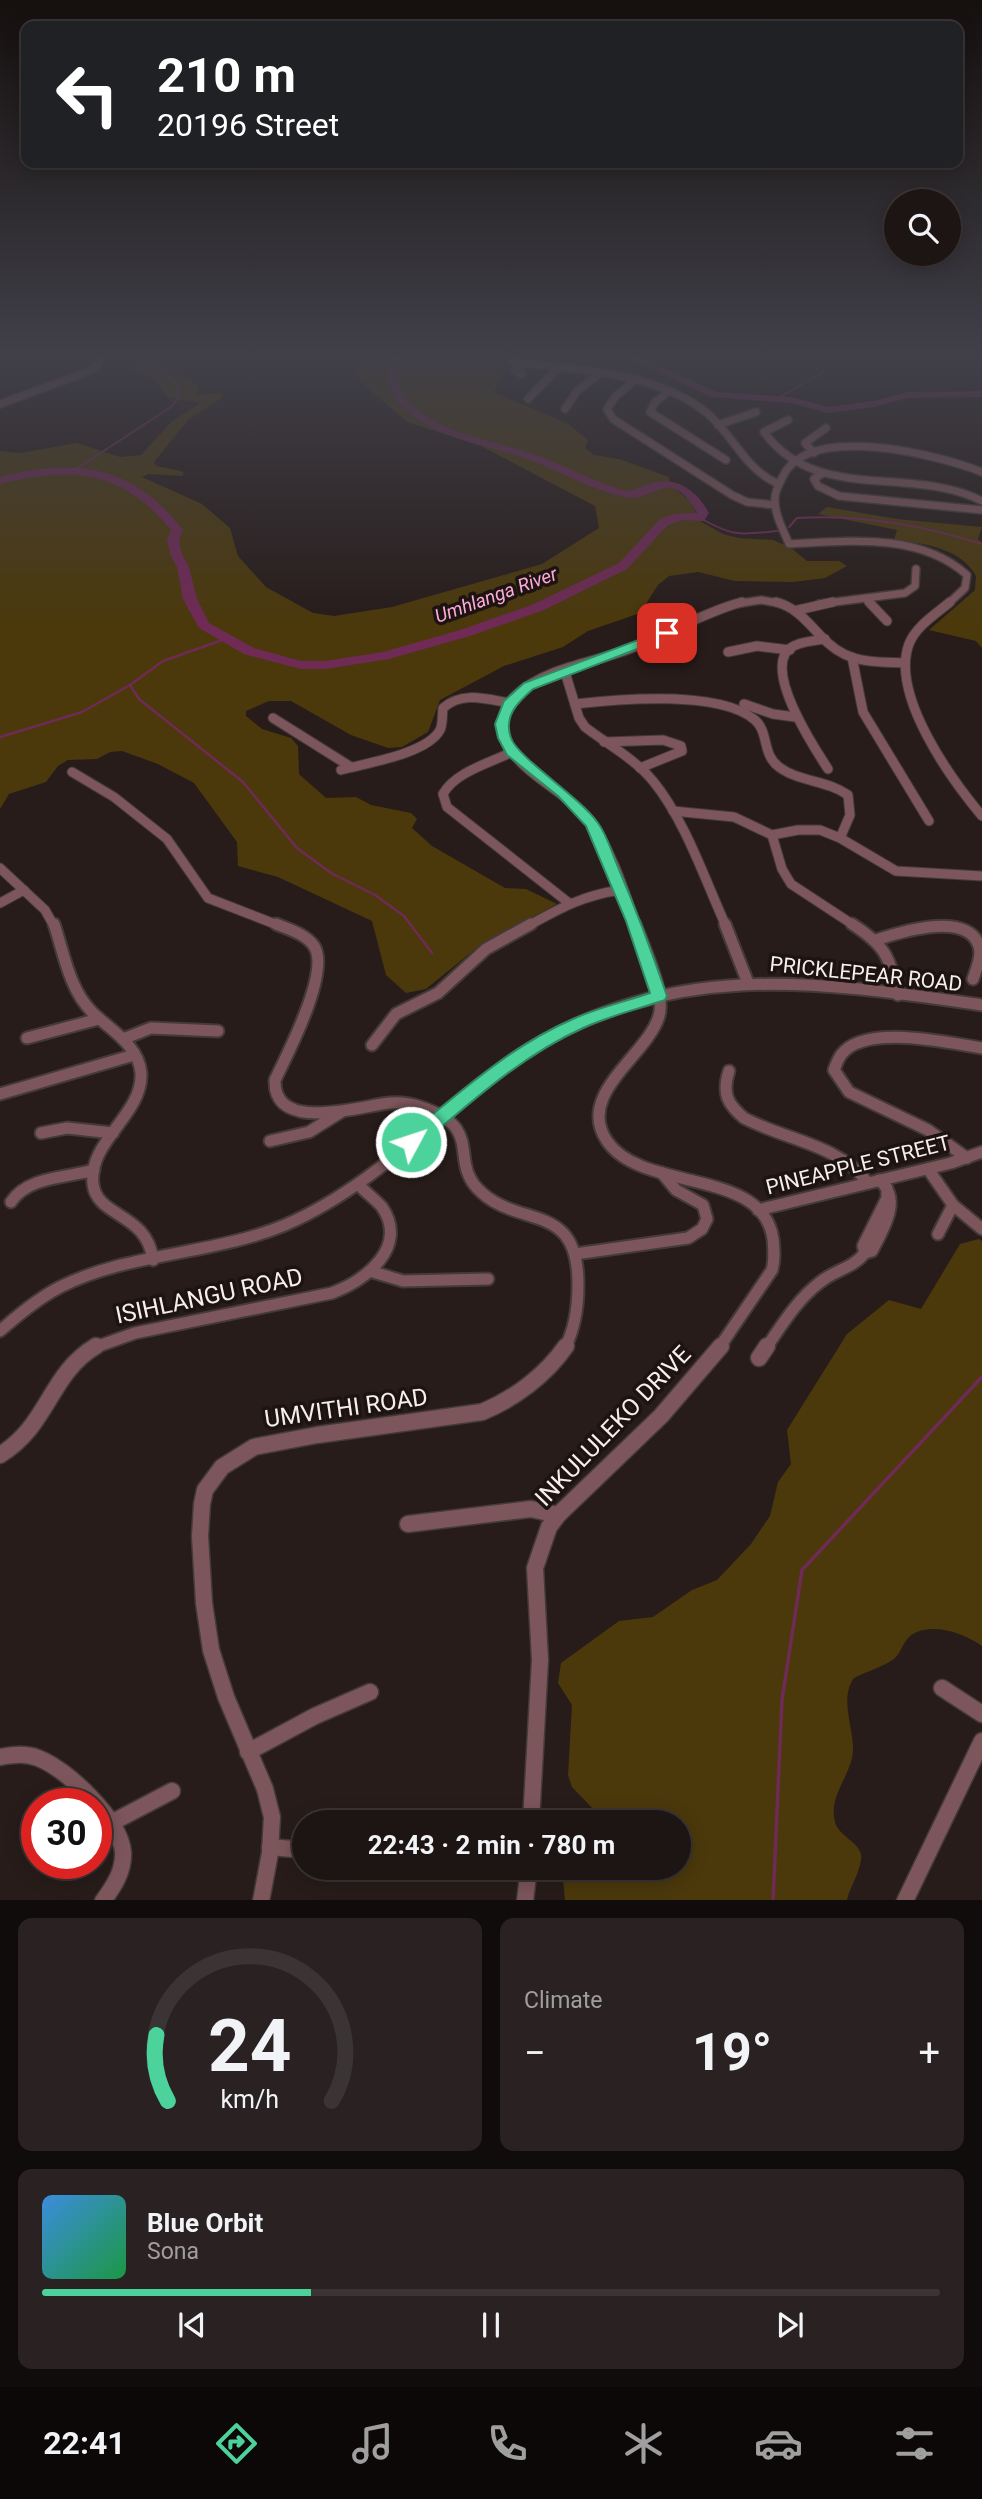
<!DOCTYPE html>
<html lang="en">
<head>
<meta charset="utf-8">
<style>
	:root { --surface:#1d1514; --page:#2a2222; --text:#f1f3f6; --muted:#a09fa0; --line:#3b3434; --accent:#4cd39b }
	body { margin:0; font-family:Roboto,sans-serif; background:var(--page); color:var(--text); height:100vh; display:flex; flex-direction:column; font-size:26px; white-space:nowrap }
	* { box-sizing:border-box; margin:0 }
	p { font-size:23px; color:var(--muted) }
	.icon { flex:none; width:38px; height:38px; fill:none; stroke:currentColor; stroke-width:2; stroke-linecap:round; stroke-linejoin:round }
	.map { position:relative; height:1900px; overflow:hidden }
	.drawer { display:flex; flex-direction:column; gap:18px; padding:18px; background:#100c0b; flex:1 }
	.drawer>* { flex:none }
	.guide { position:absolute; left:21px; top:21px; width:942px; height:147px; border-radius:14px; box-shadow:0 4px 18px #0003,0 0 0 2px var(--line); background:#202124; color:#fff; overflow:hidden }
	.fabs { position:absolute; left:884px; top:189px; display:grid; gap:14px }
	.fabs a { display:grid; place-items:center; width:77px; height:77px; border-radius:50%; background:var(--surface); box-shadow:0 4px 18px #0003,0 0 0 2px var(--line); font-size:35px }
	.speed { position:absolute; left:21px; top:1788px; display:flex; gap:14px; font-size:35px; font-weight:700; text-align:center }
	.speed>* { display:grid; place-content:center; width:91px; height:91px; border-radius:50%; background:var(--surface); box-shadow:0 4px 18px #0003,0 0 0 2px var(--line); line-height:1 }
	.speed .limit { border:10px solid #d22; background:#fff; color:#111 }
	.pin { position:absolute; display:grid; place-items:center; width:60px; height:60px; color:#fff; margin:-30px; border-radius:14px; box-shadow:0 4px 10px #0006 }
	.me { position:absolute; width:77px; margin:-38px; rotate:50deg; stroke-linejoin:round; filter:drop-shadow(0 0 5px #0008) }
	.turn { display:flex; align-items:center; gap:24px; height:147px; padding:0 21px; font-size:32px }
	.turn .icon { width:91px; height:91px; stroke-width:2.5 }
	.turn b { display:block; font-size:49px; line-height:60px }
	.big { font-size:52px; font-weight:700; line-height:1.1 }
	.drawer .widget { flex:1; display:flex; flex-direction:column; justify-content:center; gap:10px; min-width:0; padding:0 24px; border-radius:14px; background:var(--page) }
	.drawer .dial { align-items:center; gap:0 }
	.dial svg { height:182px; overflow:visible; fill:none; stroke:var(--line); stroke-width:7; stroke-linecap:round; text-anchor:middle }
	.dial text { fill:var(--text); stroke:none }
	.song { display:flex; align-items:center; gap:21px }
	.cover { width:84px; height:84px; border-radius:10px; background:linear-gradient(135deg,hsl(210 70% 55%),hsl(140 70% 35%)) }
	.played { height:7px; border-radius:4px; background:linear-gradient(90deg,var(--accent) 30%,var(--line) 30%) }
	.keys { display:flex; justify-content:space-around; direction:ltr }
	.heat { display:flex; justify-content:space-between; align-items:center; font-size:38px; direction:ltr }
	.drawer .tiles { flex:1; display:grid; gap:18px; grid-template-columns:1fr 1fr }
	.widget:last-child { grid-column:span 2 }
	.trip { position:absolute; left:292px; top:1810px; width:399px; height:70px; border-radius:35px; background:var(--surface); box-shadow:0 4px 18px #0003,0 0 0 2px var(--line); font-weight:700; line-height:70px; text-align:center }
	.tabs { display:flex; height:112px; justify-content:space-around; align-items:center; background:#0c0808; color:var(--muted) }
	.tabs .icon { width:49px; height:49px }
	.tabs .selected { color:var(--accent) }
	.tabs b { font-size:32px; color:var(--text) }
	.map>svg:first-child { display:block }
</style>
</head>
<body>
<div class="map">
<svg width="982" height="1901" viewBox="0 0 982 1901">
	<rect width="100%" height="100%" fill="#271c1a"/>
	<g fill="#4b390c">
		<path d="M146 357H159L162 367 174 370 198 385 197 395 219 393 224 396 188 420 154 462 156 466 181 471 184 473 182 476 148 474 142 477 202 504 230 528 238 556 266 587 313 613 334 616 392 607 542 564 599 528 595 506 481 446 407 422 361 382 354 369 365 357H470L469 359 508 364 494 392 568 424 588 440 585 448 594 455 619 459 669 477 670 484 691 502 700 521 723 534 739 538 773 540 790 547 807 561H839L847 566 825 578 793 582 735 581 698 572 669 576 658 585 640 613 588 631 563 647 504 666 440 700 428 732 402 747 388 748 351 735 291 701H269L246 711V716L262 729 291 738 298 746 299 774 326 798 356 797 371 805 411 813 417 819 412 828 432 846 505 888 526 889 557 904 479 946 426 989 406 993 386 975 372 921 278 877 238 866 237 842 194 783 158 764 122 751 110 752 97 759 68 760 58 766 46 782 9 794 0 809V451L20 453 77 443 120 457 141 455 171 422 200 403 167 397 154 379 133 371V366Z"/>
		<path d="M827 507 897 519 982 527 978 539 982 542V648L976 641 929 630 975 590 976 576C961 548 923 543 894 540L897 530 818 514Z"/>
		<path d="M979 1239 982 1241V1646C964 1633 930 1621 910 1636 903 1642 901 1653 894 1659 885 1666 865 1672 854 1678 839 1698 854 1728 853 1751 851 1777 828 1795 835 1822 839 1838 864 1843 861 1860 859 1874 850 1887 847 1900H565L563 1879 565 1867H679V1822H600L593 1809 572 1787 568 1775 572 1705 558 1683 561 1663 619 1621 653 1617 692 1590 717 1580 751 1544 770 1516 778 1482 791 1464 787 1430 847 1334 889 1300 921 1309 960 1244Z"/>
	</g>
	<g fill="none" stroke-linecap="round" stroke-linejoin="round">
		<g stroke="#6f2a55" stroke-width="2">
			<path d="M776 399 821 374 831 357"/>
			<path d="M73 471 171 407 179 397 176 383 150 357"/>
			<path d="M700 518C734 537 739 535 777 531"/>
			<path d="M789 527 797 518C860 514 922 525 982 544"/>
		</g>
		<g stroke="#6f2a55" stroke-width="2.5">
			<path d="M130 685 139 699 243 782 297 848 331 873 375 895 404 916 432 953"/>
			<path d="M0 737 82 712 130 685 163 661 225 639"/>
		</g>
		<path stroke="#6f2a55" stroke-width="3.5" d="M773 1901 782 1700 802 1570 982 1377"/>
		<g fill="#6f2a55" fill-rule="evenodd">
			<path d="M389 357H399C398 371 397 388 406 399 436 435 496 440 538 456 566 466 593 481 622 490 634 492 638 487 649 484 676 475 696 490 709 513L704 521 683 520 668 525 627 569 544 610 470 636 389 659 325 669H301L244 654 199 628 183 599 177 567 170 554 167 540 171 530C121 470 73 466 0 484V477C75 457 135 466 183 530L179 540 182 554 189 567 197 599 209 623 254 648 301 661H325L383 652 460 630 534 604 619 563 660 519 673 514 697 513C669 463 653 504 625 497 591 490 562 472 530 460 487 444 431 439 399 403 388 390 388 373 389 357Z"/>
			<path d="M626 357H640L717 392 792 397 828 407 873 401 907 392 982 391V397L907 398 874 407 828 413 791 403 711 397Z"/>
		</g>
		<g stroke="#443a38" stroke-width="10">
			<g id="minor-far3">
				<path d="M512 362C572 368 659 373 707 413 734 436 744 468 778 484"/>
				<path d="M522 374 515 371 526 363"/>
				<path d="M634 381 616 396 607 409 613 419 732 495 747 502 775 505"/>
				<path d="M670 391 655 402 650 412 726 460"/>
				<path d="M528 399 559 367"/>
				<path d="M0 404 87 372 97 366 103 357"/>
				<path d="M565 409 577 391 599 374"/>
				<path d="M788 420 764 432C816 504 912 465 982 501"/>
				<path d="M718 425 756 412"/>
				<path d="M814 453 805 443 826 428"/>
				<path d="M823 473 814 479 818 486 839 496 982 510"/>
				<path d="M866 599 871 604"/>
				<path d="M735 604 761 600 783 604"/>
				<path d="M819 604 905 593 915 586 916 569"/>
				<path d="M948 604 965 588 967 575C919 532 849 541 789 544 783 529 774 514 775 498 775 491 779 485 782 478 807 421 939 455 982 472"/>
			</g>
		</g>
		<g stroke="#443a38" stroke-width="11">
			<g id="minor-far2">
				<path d="M776 602C807 610 817 641 844 654 862 663 884 662 903 663"/>
				<path d="M869 602 887 621"/>
				<path d="M950 602C936 614 916 626 909 644 890 695 951 779 982 816"/>
				<path d="M798 610 833 602"/>
				<path d="M825 639C813 641 791 642 785 654 771 681 813 746 828 769"/>
				<path d="M728 652 757 646 790 650"/>
				<path d="M852 657 863 712 929 821"/>
				<path d="M565 672 579 718 585 727C607 744 635 759 653 781 685 820 705 880 726 926"/>
				<path d="M575 704C619 699 720 690 755 720 769 732 762 755 779 767 799 782 827 780 848 795L850 815 841 836"/>
				<path d="M744 704 773 714 795 717"/>
				<path d="M273 718 351 767"/>
				<path d="M604 742 663 740 681 746 682 751 640 768"/>
				<path d="M512 752C490 763 455 772 443 794L447 807 569 903"/>
				<path d="M341 770C366 763 427 754 440 730 443 725 442 714 443 708 462 691 486 699 509 703"/>
				<path d="M72 772 114 797 167 839 208 898 280 926"/>
				<path d="M673 811 734 817 772 835 782 869 791 884 855 926"/>
				<path d="M772 835 798 830H820L840 838 896 871 982 876"/>
				<path d="M0 868 45 910 54 926"/>
				<path d="M0 903 24 890"/>
				<path d="M528 926C560 908 584 895 621 890"/>
				<path d="M636 926C624 890 612 850 588 819 565 789 515 773 503 734 499 720 506 704 516 695 545 668 593 663 629 649 667 635 702 613 742 602"/>
			</g>
		</g>
		<g stroke="#443a38" stroke-width="15">
			<g id="minor-far1">
				<path d="M54 924C64 953 69 989 92 1012 109 1029 139 1045 141 1073 143 1115 88 1141 93 1184 97 1218 147 1212 153 1260"/>
				<path d="M276 924C288 929 306 934 314 946 331 971 287 1055 275 1080 273 1134 361 1106 389 1103 400 1102 410 1103 421 1107 484 1128 450 1158 477 1188 517 1231 579 1198 578 1286 578 1309 575 1328 565 1348"/>
				<path d="M635 924C643 946 666 994 659 1016 647 1056 575 1094 607 1141 642 1193 763 1167 773 1239 774 1250 775 1259 772 1270L719 1348"/>
				<path d="M725 924 748 983"/>
				<path d="M852 924C886 946 889 956 898 995"/>
				<path d="M876 940C900 932 976 908 980 952 980 961 976 970 973 979"/>
				<path d="M27 1038 99 1019"/>
				<path d="M123 1039 151 1028 218 1031"/>
				<path d="M372 1045 396 1014 438 993 486 949 531 924"/>
				<path d="M729 1071C722 1093 727 1104 744 1118 785 1140 838 1144 868 1183"/>
				<path d="M0 1094 134 1055"/>
				<path d="M41 1133 67 1128 113 1133"/>
				<path d="M270 1141 309 1132 341 1112"/>
				<path d="M967 1158 928 1130 849 1092 834 1070C836 1065 838 1059 841 1055 864 1023 949 1043 982 1048"/>
				<path d="M928 1169 953 1205 982 1229"/>
				<path d="M879 1180C903 1199 883 1229 872 1251L865 1253 863 1246 887 1198V1188"/>
				<path d="M11 1202C28 1176 67 1178 94 1170"/>
				<path d="M758 1210 951 1163 982 1152"/>
				<path d="M938 1234 953 1205"/>
				<path d="M575 1254 688 1238 702 1229 707 1219 703 1205 676 1190 662 1173"/>
				<path d="M373 1272 403 1281 488 1279"/>
				<path d="M0 1331C19 1314 37 1299 60 1287 130 1252 213 1255 285 1225 374 1187 443 1110 521 1054 674 959 814 981 982 1005"/>
				<path d="M93 1348 135 1333 332 1293C366 1280 409 1247 382 1207 375 1199 365 1192 358 1184"/>
				<path d="M766 1348C782 1325 797 1300 819 1283 834 1270 852 1269 865 1253"/>
			</g>
		</g>
		<g stroke="#443a38" stroke-width="19">
			<g id="minor">
				<path d="M759 1358 767 1346"/>
				<path d="M0 1455C49 1425 49 1374 96 1346"/>
				<path d="M408 1524 531 1509 558 1515"/>
				<path d="M942 1688 982 1714"/>
				<path d="M248 1752 315 1716 370 1692"/>
				<path d="M0 1757C13 1755 25 1753 38 1758 67 1769 120 1819 123 1852 124 1871 114 1886 103 1901"/>
				<path d="M113 1822 172 1791"/>
				<path d="M531 1822 540 1660 535 1568 549 1527 558 1515 661 1416 721 1346"/>
				<path d="M270 1847 304 1850"/>
				<path d="M482 1867 528 1872"/>
				<path d="M261 1901 270 1853 272 1817 265 1789 226 1697 211 1650 204 1603 200 1536 202 1504 205 1490 222 1467 254 1447 317 1435 482 1412C514 1399 546 1375 566 1346"/>
				<path d="M525 1901 529 1867"/>
				<path d="M905 1901 982 1741"/>
			</g>
		</g>
		<use href="#minor-far3" stroke="#7c565b" stroke-width="7"/>
		<use href="#minor-far2" stroke="#7c565b" stroke-width="9"/>
		<use href="#minor-far1" stroke="#7c565b" stroke-width="11"/>
		<use href="#minor" stroke="#7c565b" stroke-width="16"/>
	</g>
	<linearGradient id="sky" x2="0" y2="1"><stop stop-color="#150f0e"/><stop offset="0.57" stop-color="#414049"/><stop offset="1" stop-color="#414049" stop-opacity="0"/></linearGradient>
	<rect width="982" height="623" fill="url(#sky)"/>
	<path fill="#4cd39b" stroke="#318965" stroke-width="2" d="M667 629 673 633 671 636 533 689C518 702 503 716 511 738 518 758 580 797 598 823 607 835 612 853 618 867 636 909 652 952 667 996L665 1000C638 1009 609 1016 583 1028 521 1056 470 1103 418 1147H405L402 1142 405 1137C458 1094 510 1046 573 1019 597 1008 624 1002 650 993L626 921 586 826 558 796 507 755 498 738 495 724 504 701 524 683Z"/>
	<g text-anchor="middle" dominant-baseline="central" stroke-width="7" stroke-linejoin="round" paint-order="stroke">
		<g font-size="19" font-style="italic" fill="#fcaad9" stroke="#1d1311">
			<text transform="translate(496 595) rotate(-20)">Umhlanga River</text>
		</g>
		<g font-size="21" fill="#f7efed" stroke="#1d1311">
			<text transform="translate(866 974) rotate(6)">PRICKLEPEAR ROAD</text>
			<text transform="translate(858 1165) rotate(-14)">PINEAPPLE STREET</text>
		</g>
		<g font-size="24" fill="#f7efed" stroke="#1d1311">
			<text transform="translate(209 1296) rotate(-12)">ISIHLANGU ROAD</text>
			<text transform="translate(346 1408) rotate(-8)">UMVITHI ROAD</text>
			<text transform="translate(613 1426) rotate(-46)">INKULULEKO DRIVE</text>
		</g>
	</g>
</svg>
<div class="fabs">
<a><svg class="icon" aria-label="search" viewBox="0 0 24 24"><circle cx="10" cy="10" r="6"/><path d="M15 15l6 6"/></svg></a>
</div>
<div class="speed"><div class="limit">30</div></div>
<div class="pin" style="left:667px;top:633px;background:#d93025"><svg class="icon" aria-label="arrive" viewBox="0 0 24 24"><path d="M6 21V4h12l-3 4 3 4H6"/></svg></div>
<svg class="me" style="left:411px;top:1142px" viewBox="-20 -20 40 40"><circle r="17" fill="#4cd39b" stroke="#fff" stroke-width="3"/><path d="M0-11L8 9 0 5-8 9z" fill="#fff"/></svg>
<div class="trip">22:43 · 2 min · 780 m</div>
<div class="guide">
<div class="turn"><svg class="icon" aria-label="left" viewBox="0 0 24 24"><path d="M17 20v-9H6M10 6l-5 5 5 5"/></svg><div><b>210 m</b>20196 Street</div></div>
</div>
</div>
<section class="drawer">
<div class="tiles">
<div class="widget dial"><svg viewBox="0 0 100 80">
<path d="M14 69A42 42 0 1 1 86 69"/>
<path d="M14 69A42 42 0 0 1 9 40" stroke="#4cd39b"/>
<text x="50" y="56" font-size="32" font-weight="700">24</text>
<text x="50" y="72" font-size="11">km/h</text>
</svg></div>
<div class="widget"><p>Climate</p>
<div class="heat"><a>−</a><b class="big">19°</b><a>+</a></div>
</div>
<div class="widget">
<div class="song"><i class="cover"></i><div><b>Blue Orbit</b><p>Sona</p></div></div>
<div class="played"></div>
<div class="keys"><svg class="icon" aria-label="previous" viewBox="0 0 24 24"><path d="M18 5L8 12l10 7zM5 5v14"/></svg><svg class="icon" aria-label="pause" viewBox="0 0 24 24"><path d="M8 5v14M16 5v14"/></svg><svg class="icon" aria-label="next" viewBox="0 0 24 24"><path d="M6 5l10 7-10 7zM19 5v14"/></svg></div>
</div>
</div>
</section>
<nav class="tabs">
<b>22:41</b>
<svg class="icon selected" aria-label="directions" viewBox="0 0 24 24"><path d="M12 3l9 9-9 9-9-9zM9 14v-3h6M13 9l2 2-2 2"/></svg>
<svg class="icon" aria-label="music" viewBox="0 0 24 24"><path d="M9 18V5l10-2v13"/><circle cx="6" cy="18" r="3"/><circle cx="16" cy="16" r="3"/></svg>
<svg class="icon" aria-label="phone" viewBox="0 0 24 24"><path d="M5 4h4l2 5-3 2q2 4 5 5l2-3 5 2v4C11 20 4 13 5 4z"/></svg>
<svg class="icon" aria-label="climate" viewBox="0 0 24 24"><path d="M12 3v18M4 7l16 10M4 17L20 7"/></svg>
<svg class="icon" aria-label="car" viewBox="0 0 24 24"><path d="M5 17H2v-5l4-1 3-4h7l3 4 3 1v5h-3M9 17h6M6 11h13"/><circle cx="7" cy="17" r="2"/><circle cx="17" cy="17" r="2"/></svg>
<svg class="icon" aria-label="filters" viewBox="0 0 24 24"><path d="M4 7h16M4 17h16"/><circle cx="9" cy="7" r="2"/><circle cx="15" cy="17" r="2"/></svg>
</nav>
</body>
</html>
